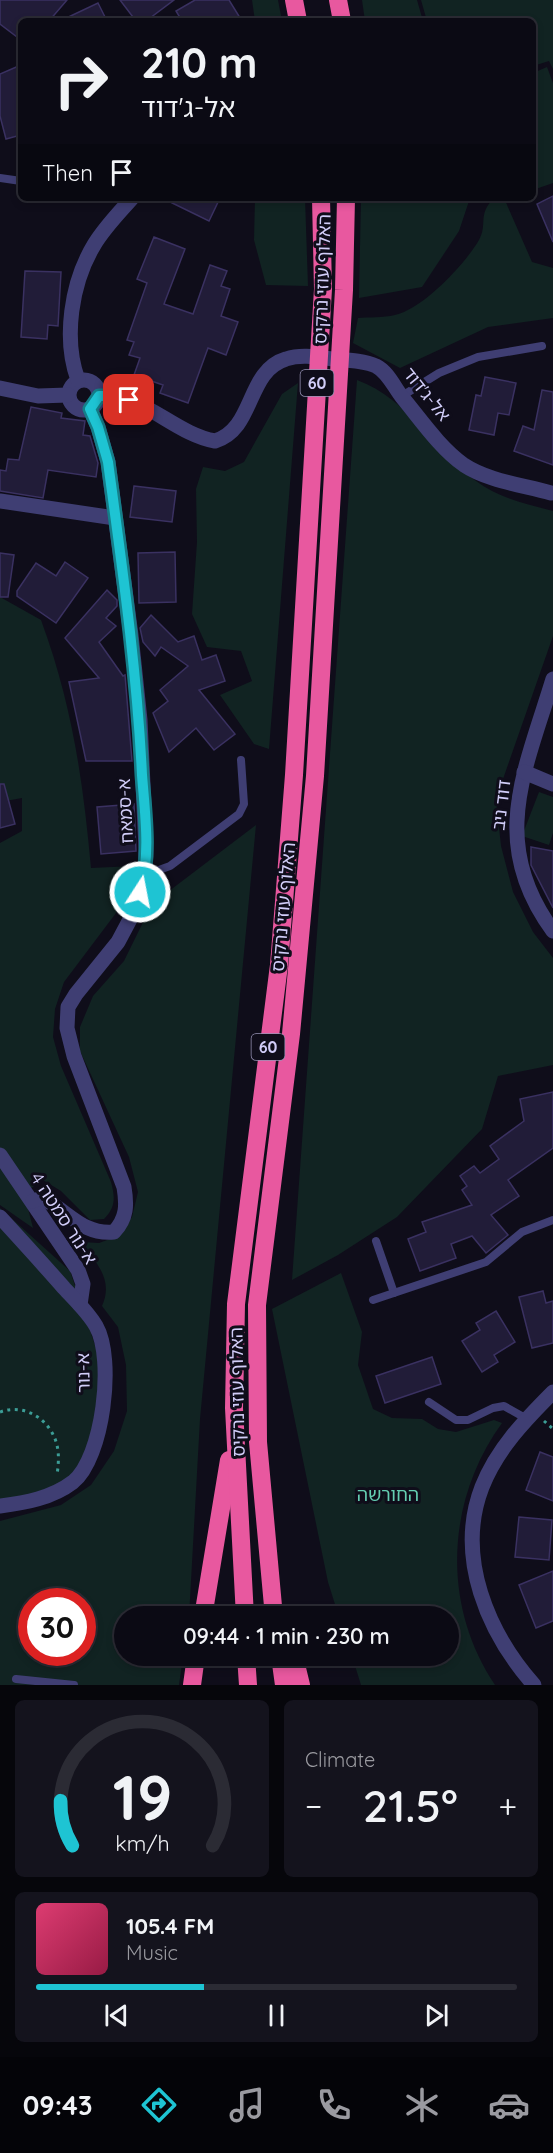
<!DOCTYPE html>
<html lang="en">
<head>
<meta charset="utf-8">
<style>
	:root { --surface:#0b0a14; --page:#14131d; --text:#f1f3f6; --muted:#9a9aa0; --line:#2b2b34; --accent:#1ec4d3 }
	body { margin:0; font-family:Quicksand,"Noto Sans Hebrew",sans-serif; background:var(--page); color:var(--text); height:100vh; display:flex; flex-direction:column; font-size:22px; white-space:nowrap }
	* { box-sizing:border-box; margin:0 }
	p { font-size:20px; color:var(--muted) }
	.icon { flex:none; width:33px; height:33px; fill:none; stroke:currentColor; stroke-width:2; stroke-linecap:round; stroke-linejoin:round }
	.map { position:relative; height:1685px; overflow:hidden }
	.details { display:flex; flex-direction:column; gap:15px; padding:15px; background:#06060b; flex:1 }
	.details>* { flex:none }
	.guide { position:absolute; left:18px; top:18px; width:518px; height:183px; border-radius:9px; box-shadow:0 3px 9px #0003,0 0 0 2px var(--line); background:#0b0a14; color:var(--text); overflow:hidden }
	.speed { position:absolute; left:18px; top:1588px; display:flex; gap:12px; font-size:30px; font-weight:700; text-align:center }
	.speed>* { display:grid; place-content:center; width:78px; height:78px; border-radius:50%; background:var(--surface); box-shadow:0 3px 9px #0003,0 0 0 2px var(--line); line-height:1 }
	.speed .limit { border:9px solid #d22; background:#fff; color:#111 }
	.pin { position:absolute; display:grid; place-items:center; width:51px; height:51px; color:#fff; margin:-26px; border-radius:12px; box-shadow:0 3px 9px #0006 }
	.me { position:absolute; width:66px; margin:-33px; rotate:11deg; stroke-linejoin:round; filter:drop-shadow(0 0 4px #0008) }
	.turn { display:flex; align-items:center; gap:21px; height:126px; padding:0 24px; font-size:27px }
	.turn .icon { width:78px; height:78px; stroke-width:2.5 }
	.turn b { display:block; font-size:42px; line-height:51px }
	.then { display:flex; align-items:center; height:57px; padding:0 24px; background:#0003; gap:12px; font-size:22px }
	.big { font-size:45px; font-weight:600; line-height:1.1 }
	.details .tile { flex:1; display:flex; flex-direction:column; justify-content:center; gap:9px; min-width:0; padding:0 21px; border-radius:9px; background:var(--page) }
	.details .dial { align-items:center; gap:0 }
	.dial svg { height:156px; overflow:visible; fill:none; stroke:var(--line); stroke-width:7; stroke-linecap:round; text-anchor:middle }
	.dial text { fill:var(--text); stroke:none }
	.song { display:flex; align-items:center; gap:18px }
	.cover { width:72px; height:72px; border-radius:9px; background:linear-gradient(135deg,hsl(340 70% 55%),hsl(340 70% 35%)) }
	.played { height:6px; border-radius:3px; background:linear-gradient(90deg,var(--accent) 35%,var(--line) 35%) }
	.keys { display:flex; justify-content:space-around; direction:ltr }
	.heat { display:flex; justify-content:space-between; align-items:center; font-size:33px; direction:ltr }
	.details .tiles { flex:1; display:grid; gap:15px; grid-template-columns:1fr 1fr }
	.tile:last-child { grid-column:span 2 }
	.trip { position:absolute; left:114px; top:1606px; width:345px; height:60px; border-radius:30px; background:var(--surface); box-shadow:0 3px 9px #0003,0 0 0 2px var(--line); font-weight:600; line-height:60px; text-align:center }
	.tab-bar { display:flex; height:96px; justify-content:space-around; align-items:center; background:#040408; color:var(--muted) }
	.tab-bar .icon { width:42px; height:42px }
	.tab-bar .active { color:var(--accent) }
	.tab-bar b { font-size:27px; color:var(--text) }
	.map>svg:first-child { display:block }
</style>
</head>
<body>
<div class="map">
<svg width="553" height="1685" viewBox="0 0 553 1685">
	<rect width="100%" height="100%" fill="#0f0d1a"/>
	<g fill="#112322" fill-rule="evenodd">
		<path d="M252 0H278L282 21H255Z"/>
		<path d="M362 0H417L423 21H365Z"/>
		<path d="M421 0H553V69L549 61 533 66 532 21H427Z"/>
		<path d="M547 67 553 83V183L533 190V73Z"/>
		<path d="M255 198H305L308 286 266 285 254 240Z"/>
		<path d="M361 198H470L459 231 422 287 359 298Z"/>
		<path d="M494 198H504L532 262 553 268V318L488 327 400 368 353 343 358 318C369 317 383 318 395 315 423 309 465 264 479 240 488 224 477 215 494 198Z"/>
		<path d="M357 380C409 399 433 450 476 481 499 498 526 504 553 511V636L496 799 501 846 513 892 533 932 553 958V1065L498 1076 482 1129 397 1217 338 1255 292 1280Z"/>
		<path d="M298 383 269 749 254 744 220 695 252 681 241 651 207 647 192 614 197 542 196 489 203 467 225 471 244 462 282 394Z"/>
		<path d="M0 597 41 620C72 704 83 780 91 868L134 866 116 913 64 982 55 1009 53 1037 61 1066 111 1182C115 1197 116 1207 104 1219L90 1220 61 1191 43 1180 24 1193 33 1228 0 1205V843L22 831V798L0 802Z"/>
		<path d="M539 792 553 797V833L549 845 522 836Z"/>
		<path d="M256 825 200 1419 189 1617H124V1656H183L179 1685H0V1521L61 1505 91 1485 114 1451 127 1411 126 1365 118 1327 102 1306C114 1279 96 1263 81 1242L99 1243 118 1236 132 1217 138 1192 129 1157 80 1051V1027L93 996 124 961 152 904ZM32 1602H82V1653H32Z"/>
		<path d="M0 1208 70 1271 98 1354V1402L87 1460 75 1480 0 1505Z"/>
		<path d="M341 1273 362 1332 358 1365 373 1409 392 1418 422 1419 438 1429 456 1432 494 1420 502 1423C446 1500 441 1605 495 1685H361L352 1656H448V1617H339L328 1582 272 1309Z"/>
	</g>
	<g fill="#211c38" stroke="#3a3161" stroke-width="1.5">
		<path d="M0 0H67L49 21H21V40L0 24Z"/>
		<path d="M120 0H174L146 21H136Z"/>
		<path d="M195 0H229L242 21H182L176 11Z"/>
		<path d="M98 3 107 21H60Z"/>
		<path d="M21 65V135L6 139 0 116V74Z"/>
		<path d="M553 196V242L537 204Z"/>
		<path d="M162 198H220L209 221Z"/>
		<path d="M154 237 185 249 164 304 193 314 210 265 227 271 221 286 230 289 221 316 238 322 226 355 208 348 188 403 160 393 163 385 134 375 140 358 129 355 134 342 127 340 147 283 137 279Z"/>
		<path d="M25 271 61 272 58 326 48 325 47 339 21 337Z"/>
		<path d="M485 377 516 383 509 415 498 413 494 435 469 430 476 395 481 396Z"/>
		<path d="M542 390 553 392V465L514 451 523 426 534 430Z"/>
		<path d="M31 407 62 413 61 418 85 421 83 435 90 436 98 463 96 477 48 470 43 498 0 491V470L6 471 8 459 19 460Z"/>
		<path d="M134 486 176 491 172 522 130 517Z"/>
		<path d="M175 552 176 602 139 603 138 553Z"/>
		<path d="M0 553 14 555 8 597H0Z"/>
		<path d="M65 562 88 578 56 623 17 596V591L36 563 56 576Z"/>
		<path d="M107 590 117 600V606L106 618 116 626 99 642 123 676 125 675 132 761H86L69 682 99 678 65 638Z"/>
		<path d="M151 615 178 642 194 636 202 660 216 655 225 681 199 690 235 734 214 750 196 728 169 752 153 713 168 701 160 690 188 666 161 647 155 656 143 642 140 628Z"/>
		<path d="M0 784H4L15 824 0 828Z"/>
		<path d="M134 804 136 851 101 854 97 807Z"/>
		<path d="M531 847 553 851V908L531 865Z"/>
		<path d="M553 1092V1148L508 1180 519 1196 491 1215 508 1235 486 1253 472 1236 451 1244 456 1258 420 1271 408 1239 426 1232 422 1222 472 1205 462 1190 467 1186 460 1176 474 1166 480 1173 499 1159 490 1146 524 1121 520 1099Z"/>
		<path d="M543 1291 546 1303 553 1301V1343L532 1348 519 1297Z"/>
		<path d="M496 1311 515 1342 494 1355 498 1362 482 1372 462 1341 480 1330 476 1323Z"/>
		<path d="M432 1357 441 1384 385 1403 376 1376Z"/>
		<path d="M540 1452 553 1457V1501L526 1490Z"/>
		<path d="M519 1517 552 1520 549 1560 515 1557Z"/>
		<path d="M553 1571V1621L536 1628 519 1585Z"/>
	</g>
	<g fill="none" stroke-linecap="round" stroke-linejoin="round">
		<g stroke="#3c9d96" stroke-width="3" stroke-dasharray="3 4.5" stroke-linecap="butt">
			<path d="M0 1412C27 1402 55 1423 58 1451 59 1459 58 1468 57 1475"/>
			<path d="M544 1421 553 1429"/>
		</g>
		<g stroke="#3f3e73" stroke-width="8">
			<path d="M0 178 21 181"/>
			<path d="M402 396 439 373 478 357 542 346"/>
			<path d="M145 875 170 866 239 814 244 804 241 760"/>
			<path d="M376 1241 394 1293"/>
			<path d="M373 1300 486 1262 522 1232 553 1220"/>
			<path d="M429 1402 456 1420H468L493 1408 504 1406 527 1419"/>
			<path d="M16 1679 74 1685"/>
		</g>
		<g stroke="#3f3e73" stroke-width="15">
			<circle cx="84" cy="395" r="15"/>
			<path d="M78 380C63 339 71 283 94 245 104 228 119 213 132 198"/>
			<path d="M0 388 38 396 68 395"/>
			<path d="M99 396C141 391 174 434 215 441 255 429 246 371 286 359 301 354 317 357 332 359 346 360 363 360 376 366 388 372 394 387 402 397 421 420 440 448 464 465 488 481 523 485 551 493"/>
			<path d="M0 501 115 518"/>
			<path d="M553 679C525 771 488 843 553 931"/>
			<path d="M524 772 553 784"/>
			<path d="M0 1155 78 1270 83 1284 80 1305"/>
			<path d="M33 1201 42 1198C68 1211 82 1235 114 1232 127 1218 127 1205 124 1187L74 1056 67 1028 68 1007 76 994 118 942 135 910 145 875 146 849 140 720 131 635 108 462 98 427 90 409"/>
			<path d="M0 1217C21 1240 43 1264 64 1288 75 1300 88 1312 96 1326 115 1359 103 1458 73 1482 52 1498 25 1503 0 1506"/>
			<path d="M534 1685C488 1633 455 1557 482 1487 497 1449 525 1420 553 1392"/>
		</g>
		<g stroke="#e8589f" stroke-width="18">
			<path d="M294 0 298 21"/>
			<path d="M338 0 342 21"/>
			<path d="M203 1617 229 1460"/>
			<path d="M245 1617 234 1408 236 1304 279 965 294 775 323 289 321 198"/>
			<path d="M274 1617 258 1442 257 1305 291 1034 315 776 344 290 346 198"/>
			<path d="M246 1656 248 1685"/>
			<path d="M280 1656 284 1685"/>
			<path d="M294 1656 301 1685"/>
			<path d="M192 1685 196 1656"/>
		</g>
	</g>
	<g fill="none" stroke-linecap="round" stroke-linejoin="round">
		<g stroke="#147f89" stroke-width="15">
			<path id="route" d="M129 400 118 396H99L90 409 98 427 108 462C122 566 137 670 142 775 145 814 151 855 140 892"/>
		</g>
		<use href="#route" stroke="#1ec4d3" stroke-width="10"/>
	</g>
	<g text-anchor="middle" dominant-baseline="central" stroke-width="6" stroke-linejoin="round" paint-order="stroke">
		<g fill="#0f0d1a" stroke="#9793b5" stroke-width="1.5">
			<rect x="300.5" y="370" width="33" height="26" rx="4.5"/>
			<rect x="251.5" y="1034" width="33" height="26" rx="4.5"/>
		</g>
		<g font-size="16" font-weight="bold" fill="#d1cdf8">
			<text x="317" y="383">60</text>
			<text x="268" y="1047">60</text>
		</g>
		<g font-size="18" fill="#d1cdf8" stroke="#0f0d1a">
			<text transform="translate(322 279) rotate(-88)">האלוף עוזי נרקיס</text>
			<text transform="translate(427 394) rotate(51)">אל-ג'דוד</text>
			<text transform="translate(501 805) rotate(-83)">דוד ניב</text>
			<text transform="translate(125 811) rotate(-93)">א-סמאח</text>
			<text transform="translate(283 907) rotate(-85)">האלוף עוזי נרקיס</text>
			<text transform="translate(64 1218) rotate(57)">א-נור סמטה 4</text>
			<text transform="translate(83 1373) rotate(-91)">א-נור</text>
			<text transform="translate(237 1392) rotate(-91)">האלוף עוזי נרקיס</text>
		</g>
		<g font-size="18" fill="#64cdb1" stroke="#0f0d1a">
			<text x="388" y="1494">החורשה</text>
		</g>
	</g>
</svg>
<div class="speed"><div class="limit">30</div></div>
<div class="pin" style="left:129px;top:400px;background:#d93025"><svg class="icon" aria-label="arrive" viewBox="0 0 24 24"><path d="M6 21V4h12l-3 4 3 4H6"/></svg></div>
<svg class="me" style="left:140px;top:892px" viewBox="-20 -20 40 40"><circle r="17" fill="#1ec4d3" stroke="#fff" stroke-width="3"/><path d="M0-11L8 9 0 5-8 9z" fill="#fff"/></svg>
<div class="trip">09:44 · 1 min · 230 m</div>
<div class="guide">
<div class="turn"><svg class="icon" aria-label="right" viewBox="0 0 24 24"><path d="M7 20v-9h11M14 6l5 5-5 5"/></svg><div><b>210 m</b>אל-ג'דוד</div></div>
<div class="then">Then<svg class="icon" aria-label="arrive" viewBox="0 0 24 24"><path d="M6 21V4h12l-3 4 3 4H6"/></svg></div>
</div>
</div>
<section class="details">
<div class="tiles">
<div class="tile dial"><svg viewBox="0 0 100 80">
<path d="M14 69A42 42 0 1 1 86 69"/>
<path d="M14 69A42 42 0 0 1 8 46" stroke="#1ec4d3"/>
<text x="50" y="56" font-size="32" font-weight="700">19</text>
<text x="50" y="72" font-size="11">km/h</text>
</svg></div>
<div class="tile"><p>Climate</p>
<div class="heat"><a>−</a><b class="big">21.5°</b><a>+</a></div>
</div>
<div class="tile">
<div class="song"><i class="cover"></i><div><b>105.4 FM</b><p>Music</p></div></div>
<div class="played"></div>
<div class="keys"><svg class="icon" aria-label="previous" viewBox="0 0 24 24"><path d="M18 5L8 12l10 7zM5 5v14"/></svg><svg class="icon" aria-label="pause" viewBox="0 0 24 24"><path d="M8 5v14M16 5v14"/></svg><svg class="icon" aria-label="next" viewBox="0 0 24 24"><path d="M6 5l10 7-10 7zM19 5v14"/></svg></div>
</div>
</div>
</section>
<nav class="tab-bar">
<b>09:43</b>
<svg class="icon active" aria-label="directions" viewBox="0 0 24 24"><path d="M12 3l9 9-9 9-9-9zM9 14v-3h6M13 9l2 2-2 2"/></svg>
<svg class="icon" aria-label="music" viewBox="0 0 24 24"><path d="M9 18V5l10-2v13"/><circle cx="6" cy="18" r="3"/><circle cx="16" cy="16" r="3"/></svg>
<svg class="icon" aria-label="phone" viewBox="0 0 24 24"><path d="M5 4h4l2 5-3 2q2 4 5 5l2-3 5 2v4C11 20 4 13 5 4z"/></svg>
<svg class="icon" aria-label="climate" viewBox="0 0 24 24"><path d="M12 3v18M4 7l16 10M4 17L20 7"/></svg>
<svg class="icon" aria-label="car" viewBox="0 0 24 24"><path d="M5 17H2v-5l4-1 3-4h7l3 4 3 1v5h-3M9 17h6M6 11h13"/><circle cx="7" cy="17" r="2"/><circle cx="17" cy="17" r="2"/></svg>
</nav>
</body>
</html>
